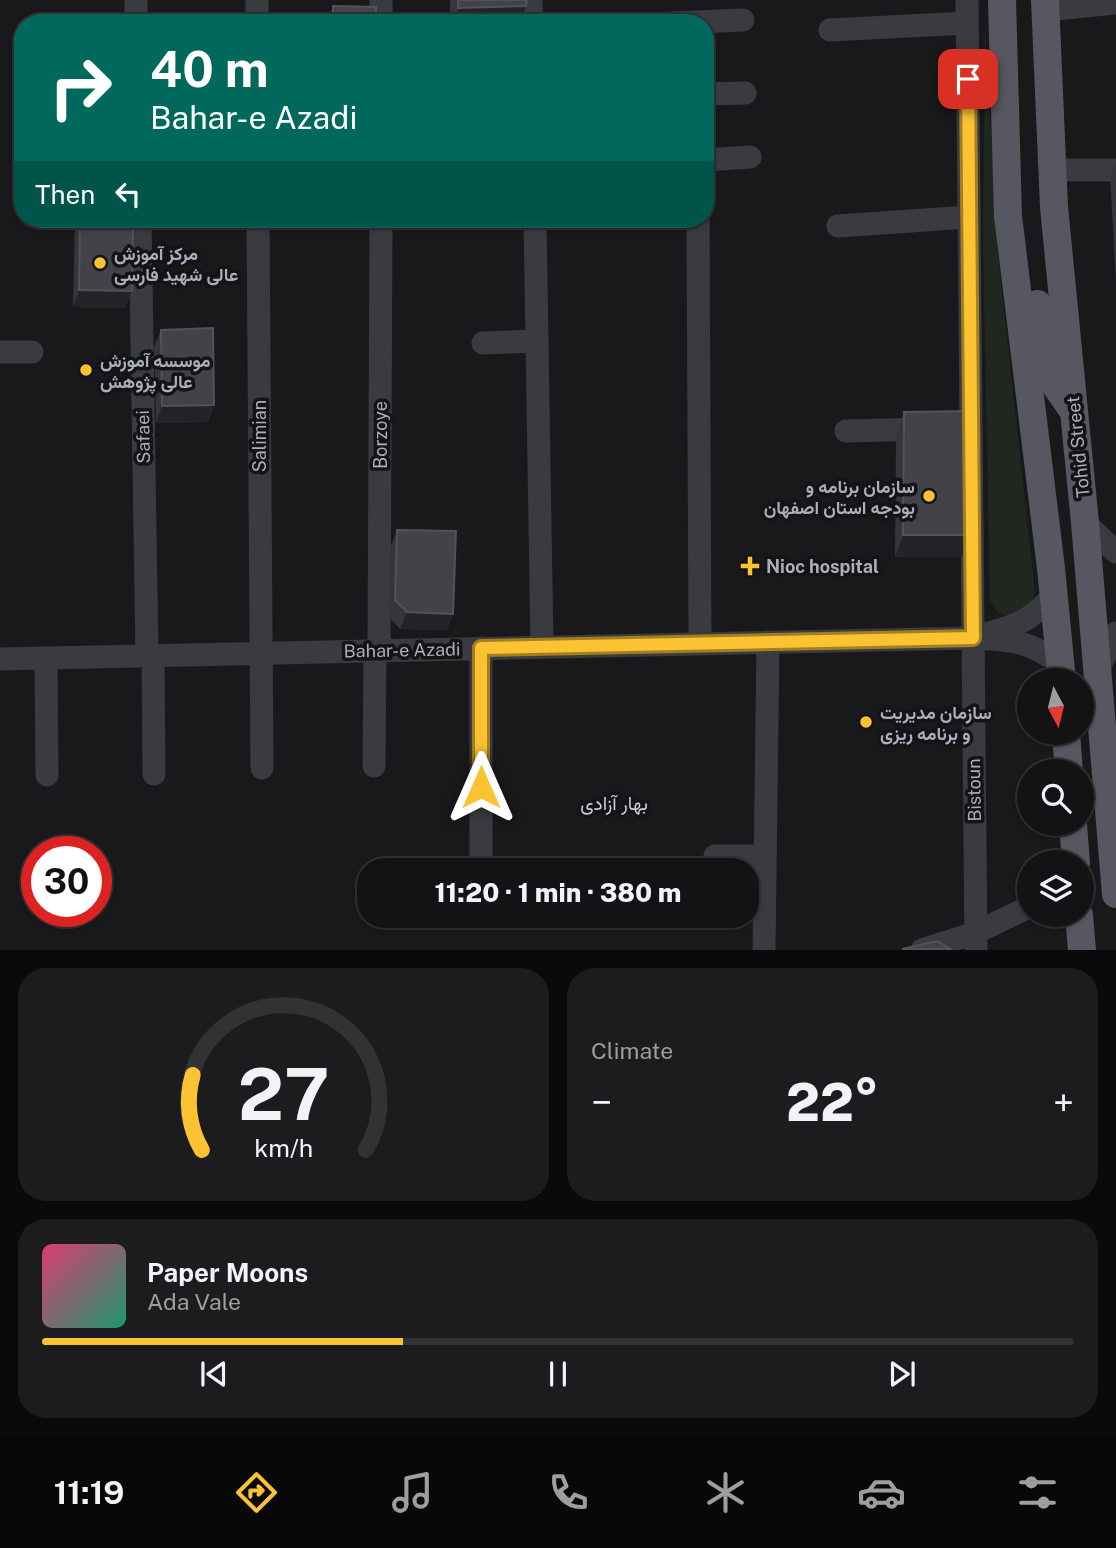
<!DOCTYPE html>
<html lang="en">
<head>
<meta charset="utf-8">
<style>
	:root { --surface:#131315; --page:#1c1c1e; --text:#f1f3f6; --muted:#9d9ea0; --line:#323234; --accent:#fbc332 }
	body { margin:0; font-family:"Public Sans",Vazirmatn,sans-serif; background:var(--page); color:var(--text); height:100vh; display:flex; flex-direction:column; font-size:26px; white-space:nowrap }
	* { box-sizing:border-box; margin:0 }
	p { font-size:23px; color:var(--muted) }
	.icon { flex:none; width:38px; height:38px; fill:none; stroke:currentColor; stroke-width:2; stroke-linecap:round; stroke-linejoin:round }
	.map { position:relative; height:950px; overflow:hidden }
	.drawer { display:flex; flex-direction:column; gap:18px; padding:18px; background:#0a0a0c; flex:1 }
	.drawer>* { flex:none }
	.hud { position:absolute; left:14px; top:14px; width:700px; height:214px; border-radius:28px; box-shadow:0 2px 5px #0004,0 0 0 2px var(--line); background:#00695c; color:#fff; overflow:hidden }
	.needle { width:46px; rotate:173deg }
	.buttons { position:absolute; left:1017px; top:668px; display:grid; gap:14px }
	.buttons a { display:grid; place-items:center; width:77px; height:77px; border-radius:50%; background:var(--surface); box-shadow:0 2px 5px #0004,0 0 0 2px var(--line); font-size:35px }
	.speed { position:absolute; left:21px; top:836px; display:flex; gap:14px; font-size:35px; font-weight:700; text-align:center }
	.speed>* { display:grid; place-content:center; width:91px; height:91px; border-radius:50%; background:var(--surface); box-shadow:0 2px 5px #0004,0 0 0 2px var(--line); line-height:1 }
	.speed .limit { border:10px solid #d22; background:#fff; color:#111 }
	.pin { position:absolute; display:grid; place-items:center; width:60px; height:60px; color:#fff; margin:-30px; border-radius:14px; box-shadow:0 4px 10px #0006 }
	.me { position:absolute; width:77px; margin:-38px; rotate:0deg; stroke-linejoin:round; filter:drop-shadow(0 0 5px #0008) }
	.turn { display:flex; align-items:center; gap:24px; height:147px; padding:0 21px; font-size:32px }
	.turn .icon { width:91px; height:91px; stroke-width:2.5 }
	.turn b { display:block; font-size:49px; line-height:60px }
	.then { display:flex; align-items:center; height:66px; padding:0 21px; background:#0003; gap:14px; font-size:26px }
	.big { font-size:52px; font-weight:800; line-height:1.1 }
	.drawer .widget { flex:1; display:flex; flex-direction:column; justify-content:center; gap:10px; min-width:0; padding:0 24px; border-radius:28px; background:var(--page) }
	.drawer .dial { align-items:center; gap:0 }
	.dial svg { height:182px; overflow:visible; fill:none; stroke:var(--line); stroke-width:7; stroke-linecap:round; text-anchor:middle }
	.dial text { fill:var(--text); stroke:none }
	.song { display:flex; align-items:center; gap:21px }
	.cover { width:84px; height:84px; border-radius:10px; background:linear-gradient(135deg,hsl(340 70% 55%),hsl(160 70% 35%)) }
	.played { height:7px; border-radius:4px; background:linear-gradient(90deg,var(--accent) 35%,var(--line) 35%) }
	.keys { display:flex; justify-content:space-around; direction:ltr }
	.heat { display:flex; justify-content:space-between; align-items:center; font-size:38px; direction:ltr }
	.drawer .tiles { flex:1; display:grid; gap:18px; grid-template-columns:1fr 1fr }
	.widget:last-child { grid-column:span 2 }
	.trip { position:absolute; left:357px; top:858px; width:402px; height:70px; border-radius:28px; background:var(--surface); box-shadow:0 2px 5px #0004,0 0 0 2px var(--line); font-weight:800; line-height:70px; text-align:center }
	.dock { display:flex; height:112px; justify-content:space-around; align-items:center; background:#080808; color:var(--muted) }
	.dock .icon { width:49px; height:49px }
	.dock .selected { color:var(--accent) }
	.dock b { font-size:32px; color:var(--text) }
	.map>svg:first-child { display:block }
</style>
</head>
<body>
<div class="map">
<svg width="1116" height="950" viewBox="0 0 1116 950">
	<rect width="100%" height="100%" fill="#19191c"/>
	<path fill="#1f2720" d="M985 24 998 256 1035 592 1031 606C1015 617 1001 622 990 601L983 245Z"/>
	<g fill="none" stroke-linecap="round" stroke-linejoin="round">
		<g stroke="#3a3b41" stroke-width="23">
			<path d="M136 0V23"/>
			<path d="M257 0V23"/>
			<path d="M531 0V23"/>
			<path d="M967 0 976 950"/>
			<path d="M1046 10 1116 3"/>
			<path d="M381 23V0"/>
			<path d="M673 23 743 20"/>
			<path d="M830 30 967 23"/>
			<path d="M705 94 745 93"/>
			<path d="M705 160 750 157"/>
			<path d="M1051 170H1116"/>
			<path d="M140 219 147 655"/>
			<path d="M258 219 262 768"/>
			<path d="M535 219 542 647"/>
			<path d="M698 219 700 644"/>
			<path d="M838 226 969 217"/>
			<path d="M483 343 537 341"/>
			<path d="M0 352H32"/>
			<path d="M846 431 927 429"/>
			<path d="M1085 523 1116 552"/>
			<path d="M989 633C1021 624 1030 620 1053 596"/>
			<path d="M481 648V870"/>
			<path d="M379 650 381 219"/>
			<path d="M153 655 154 774"/>
			<path d="M46 658 47 775"/>
			<path d="M0 659 973 638C1013 640 1027 640 1061 664"/>
			<path d="M1098 670 1116 633"/>
			<path d="M374 766 375 651"/>
			<path d="M715 856H765"/>
			<path d="M764 950 768 642"/>
			<path d="M922 950 975 933 1029 907"/>
		</g>
		<g stroke="#565760" stroke-width="28">
			<path d="M1002 0 1008 216 1051 568 1062 681"/>
			<path d="M1045 0 1054 207 1085 523 1116 894"/>
			<path d="M1038 304 1047 373 1072 409"/>
			<path d="M1066 733 1069 772"/>
			<path d="M1073 824 1076 863"/>
			<path d="M1079 915 1082 950"/>
		</g>
	</g>
	<g fill="#35353a">
		<path d="M450 0H527L520 23H450Z"/>
		<path d="M333 6 376 23H327Z"/>
		<path d="M1116 160V282L1110 176Z"/>
		<path d="M75 219H133L132 291 125 308 73 307Z"/>
		<path d="M161 330 214 405 208 422 156 423 154 346Z"/>
		<path d="M904 412 962 557H895L896 434Z"/>
		<path d="M397 530 453 614 447 630 400 629 389 617 391 546Z"/>
	</g>
	<g fill="#242428">
		<path d="M526 6 520 23H453L458 8Z"/>
		<path d="M79 290 132 291 125 308 73 307Z"/>
		<path d="M214 405 208 422 156 423 162 406Z"/>
		<path d="M903 535H970L962 557H895Z"/>
		<path d="M407 612 453 614 447 630 400 629Z"/>
	</g>
	<g fill="#424248" stroke="#52535a" stroke-width="2">
		<path d="M458 0H527L526 6 458 8Z"/>
		<path d="M333 6 376 7V23H333Z"/>
		<path d="M80 219H133L132 291 79 290Z"/>
		<path d="M213 328 214 405 162 406 161 330Z"/>
		<path d="M973 411 970 535H903L904 412Z"/>
		<path d="M397 530 456 531 453 614 407 612 395 600Z"/>
		<path d="M938 941 950 949H902Z"/>
	</g>
	<g fill="none" stroke-linecap="round" stroke-linejoin="round">
		<g stroke="#a37f20" stroke-width="18">
			<path id="route" d="M481 787V648L973 638 968 79"/>
		</g>
		<use href="#route" stroke="#fbc332" stroke-width="12"/>
	</g>
	<g fill="#fbc332" stroke="#141417" stroke-width="2.5">
		<circle cx="100" cy="263" r="7"/>
		<circle cx="86" cy="370" r="7"/>
		<circle cx="929" cy="496" r="7"/>
		<path d="M746.5 555.5h7v7h7v7h-7v7h-7v-7h-7v-7h7z"/>
		<circle cx="866" cy="722" r="7"/>
	</g>
	<g text-anchor="middle" dominant-baseline="central" stroke-width="7" stroke-linejoin="round" paint-order="stroke">
		<g font-size="18" font-weight="bold" fill="#abafbc" stroke="#141417" text-anchor="start">
			<text x="114" y="253">مرکز آموزش<tspan x="114" dy="21">عالی شهید فارسی</tspan></text>
			<text x="100" y="360">موسسه آموزش<tspan x="100" dy="21">عالی پژوهش</tspan></text>
			<text x="915" y="486" text-anchor="end">سازمان برنامه و<tspan x="915" dy="21">بودجه استان اصفهان</tspan></text>
			<text x="766" y="566">Nioc hospital</text>
			<text x="880" y="712">سازمان مدیریت<tspan x="880" dy="21">و برنامه ریزی</tspan></text>
		</g>
		<g font-size="18" fill="#abafbc" stroke="#141417">
			<text transform="translate(380 435) rotate(-90)">Borzoye</text>
			<text transform="translate(259 436) rotate(-90)">Salimian</text>
			<text transform="translate(143 437) rotate(-91)">Safaei</text>
			<text transform="translate(1078 447) rotate(-96)">Tohid Street</text>
			<text transform="translate(402 650) rotate(-1)">Bahar-e Azadi</text>
			<text transform="translate(974 790) rotate(-91)">Bistoun</text>
		</g>
		<g font-size="19" fill="#cccfd7" stroke="#141417">
			<text x="614" y="803">بهار آزادی</text>
		</g>
	</g>
</svg>
<div class="buttons">
<a><svg class="needle" viewBox="-14 -14 28 28"><path d="M0-13l5 13h-10z" fill="#e53935"/><path d="M0 13l5-13h-10z" fill="#9d9ea0"/></svg></a>
<a><svg class="icon" aria-label="search" viewBox="0 0 24 24"><circle cx="10" cy="10" r="6"/><path d="M15 15l6 6"/></svg></a>
<a><svg class="icon" aria-label="layers" viewBox="0 0 24 24"><path d="M12 4l9 5-9 5-9-5zM3 14l9 5 9-5"/></svg></a>
</div>
<div class="speed"><div class="limit">30</div></div>
<div class="pin" style="left:968px;top:79px;background:#d93025"><svg class="icon" aria-label="arrive" viewBox="0 0 24 24"><path d="M6 21V4h12l-3 4 3 4H6"/></svg></div>
<svg class="me" style="left:481px;top:787px" viewBox="-20 -20 40 40"><path d="M0-17L14 15 0 8-14 15z" fill="#fbc332" stroke="#fff" stroke-width="4"/></svg>
<div class="trip">11:20 · 1 min · 380 m</div>
<div class="hud">
<div class="turn"><svg class="icon" aria-label="right" viewBox="0 0 24 24"><path d="M7 20v-9h11M14 6l5 5-5 5"/></svg><div><b>40 m</b>Bahar-e Azadi</div></div>
<div class="then">Then<svg class="icon" aria-label="left" viewBox="0 0 24 24"><path d="M17 20v-9H6M10 6l-5 5 5 5"/></svg></div>
</div>
</div>
<section class="drawer">
<div class="tiles">
<div class="widget dial"><svg viewBox="0 0 100 80">
<path d="M14 69A42 42 0 1 1 86 69"/>
<path d="M14 69A42 42 0 0 1 10 36" stroke="#fbc332"/>
<text x="50" y="56" font-size="32" font-weight="700">27</text>
<text x="50" y="72" font-size="11">km/h</text>
</svg></div>
<div class="widget"><p>Climate</p>
<div class="heat"><a>−</a><b class="big">22°</b><a>+</a></div>
</div>
<div class="widget">
<div class="song"><i class="cover"></i><div><b>Paper Moons</b><p>Ada Vale</p></div></div>
<div class="played"></div>
<div class="keys"><svg class="icon" aria-label="previous" viewBox="0 0 24 24"><path d="M18 5L8 12l10 7zM5 5v14"/></svg><svg class="icon" aria-label="pause" viewBox="0 0 24 24"><path d="M8 5v14M16 5v14"/></svg><svg class="icon" aria-label="next" viewBox="0 0 24 24"><path d="M6 5l10 7-10 7zM19 5v14"/></svg></div>
</div>
</div>
</section>
<nav class="dock">
<b>11:19</b>
<svg class="icon selected" aria-label="directions" viewBox="0 0 24 24"><path d="M12 3l9 9-9 9-9-9zM9 14v-3h6M13 9l2 2-2 2"/></svg>
<svg class="icon" aria-label="music" viewBox="0 0 24 24"><path d="M9 18V5l10-2v13"/><circle cx="6" cy="18" r="3"/><circle cx="16" cy="16" r="3"/></svg>
<svg class="icon" aria-label="phone" viewBox="0 0 24 24"><path d="M5 4h4l2 5-3 2q2 4 5 5l2-3 5 2v4C11 20 4 13 5 4z"/></svg>
<svg class="icon" aria-label="climate" viewBox="0 0 24 24"><path d="M12 3v18M4 7l16 10M4 17L20 7"/></svg>
<svg class="icon" aria-label="car" viewBox="0 0 24 24"><path d="M5 17H2v-5l4-1 3-4h7l3 4 3 1v5h-3M9 17h6M6 11h13"/><circle cx="7" cy="17" r="2"/><circle cx="17" cy="17" r="2"/></svg>
<svg class="icon" aria-label="filters" viewBox="0 0 24 24"><path d="M4 7h16M4 17h16"/><circle cx="9" cy="7" r="2"/><circle cx="15" cy="17" r="2"/></svg>
</nav>
</body>
</html>
